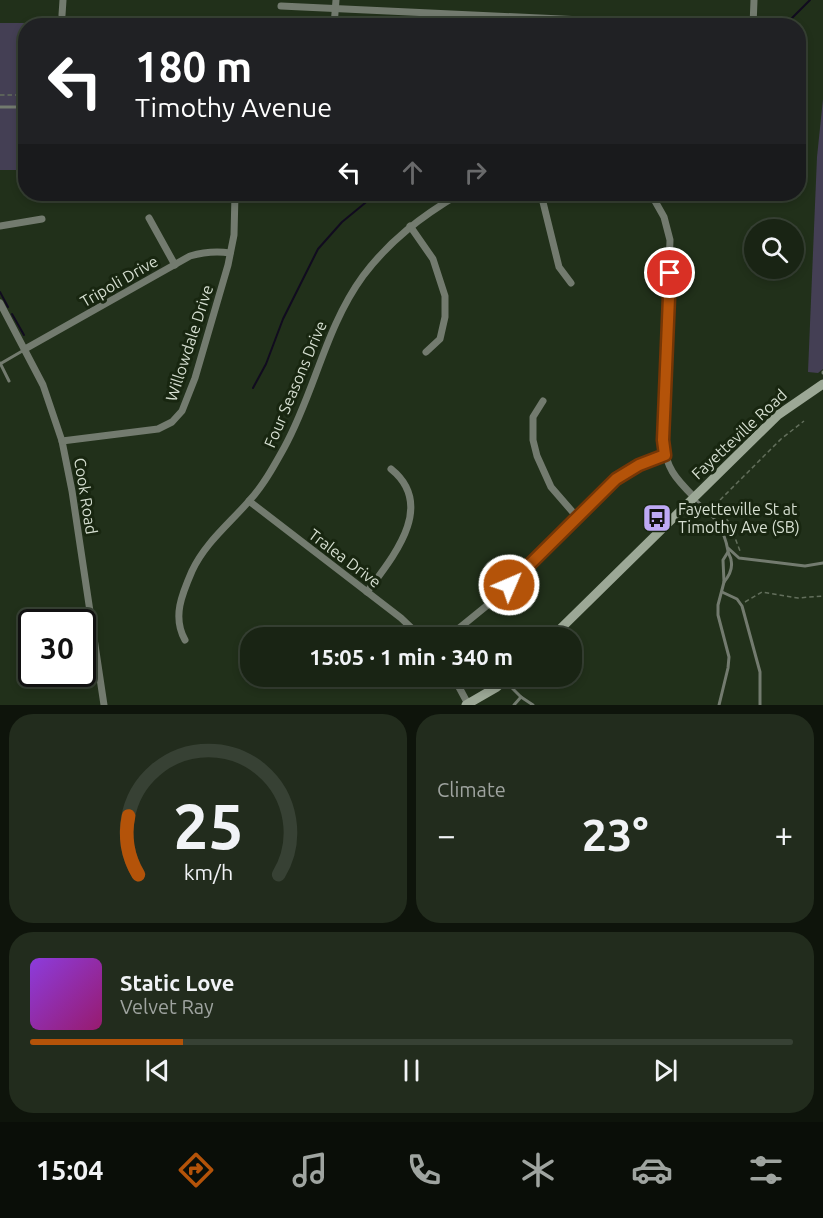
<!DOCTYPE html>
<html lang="en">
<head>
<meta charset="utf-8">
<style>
	:root { --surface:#192414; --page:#222c1d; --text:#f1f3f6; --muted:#9fa4a0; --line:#374134; --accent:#b45309 }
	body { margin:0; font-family:Ubuntu,sans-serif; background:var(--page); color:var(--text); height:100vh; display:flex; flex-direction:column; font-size:22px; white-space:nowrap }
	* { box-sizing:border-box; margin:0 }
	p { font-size:20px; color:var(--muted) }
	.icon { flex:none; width:33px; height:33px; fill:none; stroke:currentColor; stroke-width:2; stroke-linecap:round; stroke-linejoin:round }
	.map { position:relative; height:705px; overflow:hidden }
	.drawer { display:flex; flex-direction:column; gap:9px; padding:9px; background:#0e140b; flex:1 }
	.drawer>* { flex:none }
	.hud { position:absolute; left:18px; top:18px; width:788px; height:183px; border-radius:24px; box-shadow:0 3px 9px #0003,0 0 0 2px var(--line); background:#202124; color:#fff; overflow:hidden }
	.tools { position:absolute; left:744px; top:219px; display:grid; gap:12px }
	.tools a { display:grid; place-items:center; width:60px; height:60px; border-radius:50%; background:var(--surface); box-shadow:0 3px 9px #0003,0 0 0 2px var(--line); font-size:30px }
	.speed { position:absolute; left:18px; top:609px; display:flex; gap:12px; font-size:30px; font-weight:700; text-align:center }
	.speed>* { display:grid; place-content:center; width:78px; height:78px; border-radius:50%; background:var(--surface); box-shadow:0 3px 9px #0003,0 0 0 2px var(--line); line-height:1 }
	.speed .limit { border:3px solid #111; border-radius:9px; background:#fff; color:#111 }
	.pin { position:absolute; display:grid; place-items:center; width:51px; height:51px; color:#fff; margin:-26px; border:3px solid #fff; border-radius:50%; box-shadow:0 2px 6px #0007 }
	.me { position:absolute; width:66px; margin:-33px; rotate:45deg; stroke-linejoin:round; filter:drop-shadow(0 0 4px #0008) }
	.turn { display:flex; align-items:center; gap:21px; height:126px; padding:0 18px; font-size:27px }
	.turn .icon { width:78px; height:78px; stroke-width:2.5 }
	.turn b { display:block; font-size:42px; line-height:51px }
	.lanes { display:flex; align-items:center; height:57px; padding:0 18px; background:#0003; justify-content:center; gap:30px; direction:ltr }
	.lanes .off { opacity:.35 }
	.big { font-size:45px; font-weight:700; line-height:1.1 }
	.drawer .widget { flex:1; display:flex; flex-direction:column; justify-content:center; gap:9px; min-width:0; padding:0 21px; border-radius:24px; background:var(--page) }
	.drawer .dial { align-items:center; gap:0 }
	.dial svg { height:156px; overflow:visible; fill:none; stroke:var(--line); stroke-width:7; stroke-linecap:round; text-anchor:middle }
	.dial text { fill:var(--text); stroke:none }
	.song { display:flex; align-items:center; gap:18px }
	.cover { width:72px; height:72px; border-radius:9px; background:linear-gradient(135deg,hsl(270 70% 55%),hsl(320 70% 35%)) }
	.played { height:6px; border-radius:3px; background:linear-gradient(90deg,var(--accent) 20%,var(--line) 20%) }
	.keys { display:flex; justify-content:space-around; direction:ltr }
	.heat { display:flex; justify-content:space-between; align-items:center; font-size:33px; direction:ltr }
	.drawer .tiles { flex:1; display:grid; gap:9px; grid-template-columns:1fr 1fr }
	.widget:last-child { grid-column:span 2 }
	.trip { position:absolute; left:240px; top:627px; width:342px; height:60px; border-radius:24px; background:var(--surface); box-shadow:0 3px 9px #0003,0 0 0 2px var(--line); font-weight:700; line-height:60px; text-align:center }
	.menu { display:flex; height:96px; justify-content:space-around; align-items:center; background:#0a0e08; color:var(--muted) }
	.menu .icon { width:42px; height:42px }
	.menu .active { color:var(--accent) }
	.menu b { font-size:27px; color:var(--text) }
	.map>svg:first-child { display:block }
</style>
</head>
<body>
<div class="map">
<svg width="823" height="705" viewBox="0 0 823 705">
	<rect width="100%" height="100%" fill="#21301a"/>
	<g fill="#443f54">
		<path d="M0 23H220V26H26L25 170H0Z"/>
		<path d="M823 99V369L818 373 808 372 817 157Z"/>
	</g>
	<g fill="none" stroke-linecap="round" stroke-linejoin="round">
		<g stroke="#110b1f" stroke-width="2">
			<path d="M784 26 810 0"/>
			<path d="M0 292 8 307"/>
			<path d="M12 314 24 335"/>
			<path d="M253 388 266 364 283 319 318 249 342 222 376 194"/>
		</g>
		<g stroke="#636f5c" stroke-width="1.5" stroke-dasharray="4.5 3" stroke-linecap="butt">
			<path d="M0 95H26"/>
			<path d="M712 502 729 522 740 551"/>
			<path d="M714 504 717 503 781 439 804 421"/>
			<path d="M745 602 762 592 798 598 823 596"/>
		</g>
		<g stroke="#737b6f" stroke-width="3">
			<path d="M0 107H22"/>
			<path d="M0 363 9 381"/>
			<path d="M0 364 24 350"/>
			<path d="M823 372V373"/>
			<path d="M695 499C713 515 724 527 728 551 728 554 731 557 731 560 733 568 729 576 724 582"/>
			<path d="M728 548 739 558 805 566 823 563"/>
			<path d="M722 592 737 599 742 606 760 672V705"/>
			<path d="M506 682 521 697 533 705"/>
			<path d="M514 705 521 697"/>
			<path d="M719 705 728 668 729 657 718 615V605L724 582 723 560 728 552"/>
		</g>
		<g stroke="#737b6f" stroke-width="7">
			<path d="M281 6 711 26"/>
			<path d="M62 15 63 0"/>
			<path d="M334 26 336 0"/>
			<path d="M753 26 754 0"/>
			<path d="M541 194 559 267 571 283"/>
			<path d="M651 194 664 217 670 240 663 440C666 468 675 478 694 497"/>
			<path d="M149 218 175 265"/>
			<path d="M0 226 42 219"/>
			<path d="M410 226 433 259 445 296V317L440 339 426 352"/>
			<path d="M0 303 43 385 62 441 72 491 104 705"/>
			<path d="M25 349 190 256C204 252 216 251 230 253"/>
			<path d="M543 401 533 417V440L537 456 551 487 577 517"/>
			<path d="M62 441 158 429 172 422 182 411 195 378 228 265 234 235 235 194"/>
			<path d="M249 501 401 618 422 638"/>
			<path d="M367 592C392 558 437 506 391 469"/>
			<path d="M447 638 495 599 616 479 639 465 665 455"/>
			<path d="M185 640C172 617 182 594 192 571 205 543 229 524 249 501 263 486 274 466 284 448 315 392 325 328 363 276 390 240 422 216 459 194"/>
			<path d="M453 676 468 704"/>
		</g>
		<g stroke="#9ca896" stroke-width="9">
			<path d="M551 638 778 415 823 384"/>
			<path d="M466 705 497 687 509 676"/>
		</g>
	</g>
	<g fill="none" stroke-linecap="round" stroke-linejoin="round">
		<g stroke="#753606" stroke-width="15">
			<path id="route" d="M509 585 616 479 639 465 665 455 663 440 670 273"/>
		</g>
		<use href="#route" stroke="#b45309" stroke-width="10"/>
	</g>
	<defs>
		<g id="bus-square" transform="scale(1.5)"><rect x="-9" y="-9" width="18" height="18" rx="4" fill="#bea9f5" stroke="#182610"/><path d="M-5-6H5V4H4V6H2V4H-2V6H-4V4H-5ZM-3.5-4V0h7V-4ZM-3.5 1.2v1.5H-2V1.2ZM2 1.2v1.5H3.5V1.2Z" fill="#111"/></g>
	</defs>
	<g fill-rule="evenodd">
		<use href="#bus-square" x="657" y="518"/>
	</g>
	<g text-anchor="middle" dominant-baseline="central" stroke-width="6" stroke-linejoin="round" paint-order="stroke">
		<g font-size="16" fill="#d5ded0" stroke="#182610">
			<text transform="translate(119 281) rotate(-30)">Tripoli Drive</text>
			<text transform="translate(189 343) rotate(-72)">Willowdale Drive</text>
			<text transform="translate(295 384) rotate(-67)">Four Seasons Drive</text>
			<text transform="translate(739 434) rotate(-43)">Fayetteville Road</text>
			<text transform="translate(86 496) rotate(81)">Cook Road</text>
			<text transform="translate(345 558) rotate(37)">Tralea Drive</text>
		</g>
		<g font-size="16" fill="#d5ded0" stroke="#182610" text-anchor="start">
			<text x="678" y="509">Fayetteville St at<tspan x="678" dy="18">Timothy Ave (SB)</tspan></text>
		</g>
	</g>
</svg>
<div class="tools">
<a><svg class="icon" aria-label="search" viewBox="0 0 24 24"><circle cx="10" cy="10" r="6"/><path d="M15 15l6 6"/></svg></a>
</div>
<div class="speed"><div class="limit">30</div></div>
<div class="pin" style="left:670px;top:273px;background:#d93025"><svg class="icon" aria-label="arrive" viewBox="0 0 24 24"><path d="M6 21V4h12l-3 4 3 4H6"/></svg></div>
<svg class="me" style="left:509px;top:585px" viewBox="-20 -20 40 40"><circle r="17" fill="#b45309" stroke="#fff" stroke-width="3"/><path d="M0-11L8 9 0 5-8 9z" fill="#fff"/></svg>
<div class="trip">15:05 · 1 min · 340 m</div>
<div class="hud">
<div class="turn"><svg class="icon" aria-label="left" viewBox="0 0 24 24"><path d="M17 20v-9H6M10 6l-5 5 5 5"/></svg><div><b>180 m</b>Timothy Avenue</div></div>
<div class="lanes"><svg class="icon" aria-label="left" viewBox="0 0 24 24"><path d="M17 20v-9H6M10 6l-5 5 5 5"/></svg><svg class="icon off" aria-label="ahead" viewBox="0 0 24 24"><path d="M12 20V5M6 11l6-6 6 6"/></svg><svg class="icon off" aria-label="right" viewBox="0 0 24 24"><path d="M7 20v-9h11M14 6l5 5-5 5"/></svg></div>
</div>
</div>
<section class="drawer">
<div class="tiles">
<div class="widget dial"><svg viewBox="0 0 100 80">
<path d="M14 69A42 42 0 1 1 86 69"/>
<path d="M14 69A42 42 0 0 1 9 39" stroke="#b45309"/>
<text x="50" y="56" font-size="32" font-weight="700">25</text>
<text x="50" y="72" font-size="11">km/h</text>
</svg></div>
<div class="widget"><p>Climate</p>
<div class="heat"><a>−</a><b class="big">23°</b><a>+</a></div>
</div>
<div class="widget">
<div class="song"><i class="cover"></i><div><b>Static Love</b><p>Velvet Ray</p></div></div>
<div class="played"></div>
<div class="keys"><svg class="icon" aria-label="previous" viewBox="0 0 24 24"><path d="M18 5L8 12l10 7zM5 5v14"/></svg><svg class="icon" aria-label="pause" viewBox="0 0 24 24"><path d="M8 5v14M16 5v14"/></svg><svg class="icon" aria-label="next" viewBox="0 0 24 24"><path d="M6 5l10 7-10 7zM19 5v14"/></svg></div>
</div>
</div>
</section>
<nav class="menu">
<b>15:04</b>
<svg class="icon active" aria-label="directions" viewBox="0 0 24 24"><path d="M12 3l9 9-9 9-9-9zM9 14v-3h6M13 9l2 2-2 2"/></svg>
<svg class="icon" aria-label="music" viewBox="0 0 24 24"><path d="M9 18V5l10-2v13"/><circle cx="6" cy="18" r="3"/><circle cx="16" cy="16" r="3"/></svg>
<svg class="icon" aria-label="phone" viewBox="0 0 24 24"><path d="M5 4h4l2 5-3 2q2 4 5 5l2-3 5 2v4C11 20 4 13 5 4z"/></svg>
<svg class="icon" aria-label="climate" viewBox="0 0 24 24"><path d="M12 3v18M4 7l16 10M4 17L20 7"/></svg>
<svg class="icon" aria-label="car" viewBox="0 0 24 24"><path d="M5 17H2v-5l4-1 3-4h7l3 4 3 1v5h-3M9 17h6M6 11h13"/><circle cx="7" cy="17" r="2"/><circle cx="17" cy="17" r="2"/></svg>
<svg class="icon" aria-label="filters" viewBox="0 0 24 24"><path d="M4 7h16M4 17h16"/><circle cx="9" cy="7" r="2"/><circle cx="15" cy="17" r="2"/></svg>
</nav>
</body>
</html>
